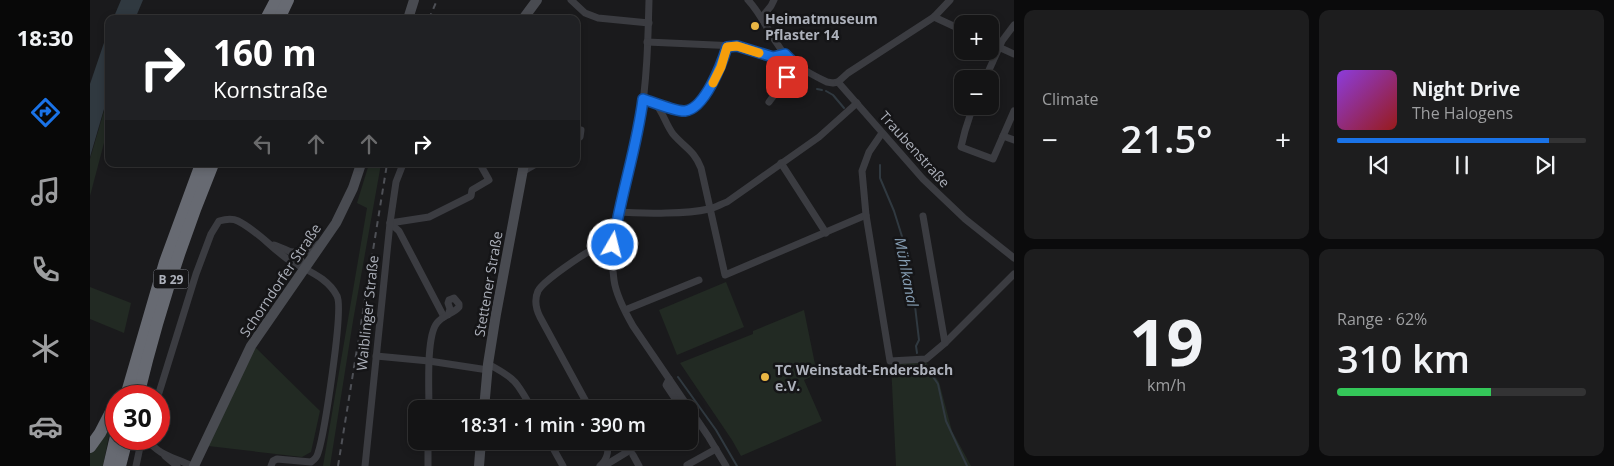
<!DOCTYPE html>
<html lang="en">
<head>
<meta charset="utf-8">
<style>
	:root { --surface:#141415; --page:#1d1d1e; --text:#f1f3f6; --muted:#9d9ea0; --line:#333334; --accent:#1a73e8 }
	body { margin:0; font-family:"Open Sans",sans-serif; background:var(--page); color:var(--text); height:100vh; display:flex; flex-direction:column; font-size:19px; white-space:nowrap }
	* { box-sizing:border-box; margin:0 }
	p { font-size:16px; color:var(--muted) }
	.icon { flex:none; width:28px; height:28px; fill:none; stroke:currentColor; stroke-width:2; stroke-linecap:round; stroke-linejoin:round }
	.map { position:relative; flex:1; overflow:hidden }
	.drawer { display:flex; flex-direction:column; gap:10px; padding:10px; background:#0b0b0c; width:600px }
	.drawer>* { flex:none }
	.banner { position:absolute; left:15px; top:15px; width:475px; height:152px; border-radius:10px; box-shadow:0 2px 8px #0003,0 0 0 1px var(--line); background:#202124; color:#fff; overflow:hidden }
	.buttons { position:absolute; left:864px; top:15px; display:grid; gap:10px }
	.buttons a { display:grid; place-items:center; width:45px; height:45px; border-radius:10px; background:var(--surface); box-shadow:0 2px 8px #0003,0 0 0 1px var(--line); font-size:25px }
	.speed { position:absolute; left:15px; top:385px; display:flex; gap:10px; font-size:25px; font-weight:700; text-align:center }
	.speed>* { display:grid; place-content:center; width:65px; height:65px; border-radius:50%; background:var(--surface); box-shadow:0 2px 8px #0003,0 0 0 1px var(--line); line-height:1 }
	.speed .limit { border:8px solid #d22; background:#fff; color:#111 }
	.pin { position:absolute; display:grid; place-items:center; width:42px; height:42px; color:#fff; margin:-21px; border-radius:10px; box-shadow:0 2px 8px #0006 }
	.me { position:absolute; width:55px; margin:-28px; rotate:8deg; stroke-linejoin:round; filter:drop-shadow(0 0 4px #0008) }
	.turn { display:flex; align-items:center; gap:18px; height:105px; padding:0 25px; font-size:22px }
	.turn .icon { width:65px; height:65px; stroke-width:2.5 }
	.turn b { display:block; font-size:35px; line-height:42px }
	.lanes { display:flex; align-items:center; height:48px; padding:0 25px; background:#0003; justify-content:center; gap:25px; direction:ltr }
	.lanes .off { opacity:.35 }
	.big { font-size:38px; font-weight:600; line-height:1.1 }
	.drawer .widget { flex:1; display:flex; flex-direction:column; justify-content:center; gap:8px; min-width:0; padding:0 18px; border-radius:10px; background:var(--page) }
	.drawer .dial { align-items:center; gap:0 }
	.dial b { font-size:65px; line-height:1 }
	.song { display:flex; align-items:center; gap:15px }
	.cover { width:60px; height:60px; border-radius:8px; background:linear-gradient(135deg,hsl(270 70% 55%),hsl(0 70% 35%)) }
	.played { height:5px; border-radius:2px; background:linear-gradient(90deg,var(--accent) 85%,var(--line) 85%) }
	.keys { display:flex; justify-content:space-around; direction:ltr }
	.heat { display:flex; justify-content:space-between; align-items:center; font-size:28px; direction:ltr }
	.charge { height:8px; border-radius:4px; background:linear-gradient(90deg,#34c759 62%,var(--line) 0) }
	.drawer .tiles { flex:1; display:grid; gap:10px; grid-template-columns:repeat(2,1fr) }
	.trip { position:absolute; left:318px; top:400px; width:290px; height:50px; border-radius:10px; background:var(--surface); box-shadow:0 2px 8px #0003,0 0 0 1px var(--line); font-weight:600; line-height:50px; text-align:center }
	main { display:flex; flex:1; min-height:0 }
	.dock { display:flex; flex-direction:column; width:90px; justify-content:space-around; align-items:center; background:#080808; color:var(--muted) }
	.dock .icon { width:35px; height:35px }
	.dock .current { color:var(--accent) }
	.dock b { font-size:22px; color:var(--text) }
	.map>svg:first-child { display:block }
</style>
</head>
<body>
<main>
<nav class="dock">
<b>18:30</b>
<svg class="icon current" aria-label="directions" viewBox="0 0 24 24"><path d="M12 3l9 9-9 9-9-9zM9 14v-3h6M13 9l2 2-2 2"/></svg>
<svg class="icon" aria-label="music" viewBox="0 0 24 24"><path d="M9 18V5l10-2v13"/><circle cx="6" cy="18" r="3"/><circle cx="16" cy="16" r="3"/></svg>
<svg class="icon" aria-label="phone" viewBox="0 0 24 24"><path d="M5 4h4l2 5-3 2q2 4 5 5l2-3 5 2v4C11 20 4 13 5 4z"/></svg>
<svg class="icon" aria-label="climate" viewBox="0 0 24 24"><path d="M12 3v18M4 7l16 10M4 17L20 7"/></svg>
<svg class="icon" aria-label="car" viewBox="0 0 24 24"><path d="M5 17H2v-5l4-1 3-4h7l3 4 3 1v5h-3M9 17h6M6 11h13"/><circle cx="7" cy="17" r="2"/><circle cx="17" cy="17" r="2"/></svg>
</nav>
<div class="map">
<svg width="924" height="466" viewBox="0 0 924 466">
	<rect width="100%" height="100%" fill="#1a1a1c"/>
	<g fill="#222a23">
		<path d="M19 94V124L0 196V159Z"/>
		<path d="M279 164H291L263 321 240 466H233L277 208 267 203Z"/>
		<path d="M636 282 654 327 587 355 569 310Z"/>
		<path d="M0 287 41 303 34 333 0 319Z"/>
		<path d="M714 310 727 374 714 380 732 421 651 456 642 440 590 363 663 334V331Z"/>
		<path d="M165 347 230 411 221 452 212 457 118 446Z"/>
		<path d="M836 362 849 382 862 431 881 466H806L801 364Z"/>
		<path d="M22 420 13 466H0V452Z"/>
	</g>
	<g fill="#303940">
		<path d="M31 0H53L45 19H23Z"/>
		<path d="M19 28V92L0 157V84Z"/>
	</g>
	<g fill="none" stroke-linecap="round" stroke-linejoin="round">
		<g stroke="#303940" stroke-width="2">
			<path d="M727 89 732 90"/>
			<path d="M736 91 743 95 754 108"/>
			<path d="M790 165V178L804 211 815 246 819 276 823 289 829 340 826 346 827 353"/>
			<path d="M835 365 848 384 856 421 877 466"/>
			<path d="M588 377 626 430 647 466"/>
		</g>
		<g stroke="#3b3c41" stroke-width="7">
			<path d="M481 0 495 13 508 18 559 23"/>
			<path d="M559 0C558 40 557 82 550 122 541 173 516 227 524 280 526 295 535 312 543 326L618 436 636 466"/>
			<path d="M658 0C670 13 676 27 686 42 698 62 716 72 737 82L743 83 748 82 833 179 875 219 924 258"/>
			<path d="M672 17 681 6 684 0"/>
			<path d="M844 17 872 30"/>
			<path d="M557 42 647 46 683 57 695 54"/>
			<path d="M900 43 924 54"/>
			<path d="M895 79 912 41 924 25"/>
			<path d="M748 82 758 73 844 17 860 0"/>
			<path d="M553 99C562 102 588 112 595 111 615 109 632 63 637 47"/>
			<path d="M679 102 706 65"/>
			<path d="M565 103C573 112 576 125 583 134 595 148 604 150 611 168L635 275 776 215"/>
			<path d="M883 106 875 131 871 147 903 159 924 111"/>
			<path d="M792 133 779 152 772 171 776 215 800 361 836 359 855 343 924 274"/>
			<path d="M913 136 924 140"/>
			<path d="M486 140 490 137 491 130"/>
			<path d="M691 163 736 233"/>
			<path d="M432 172 446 164"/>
			<path d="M528 212C554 213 593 215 619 209 625 208 631 204 637 202L729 137 767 103"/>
			<path d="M833 216 855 343"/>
			<path d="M300 223 339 217 381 196 382 190 399 180 390 164"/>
			<path d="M300 223 309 231 354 317"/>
			<path d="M184 245C199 251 209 253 216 269"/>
			<path d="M201 252 217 251 230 243"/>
			<path d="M535 310 609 280"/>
			<path d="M286 356 339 361 398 370"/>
			<path d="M398 364C425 378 427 382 442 409"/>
			<path d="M579 379 576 385 592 409"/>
			<path d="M68 396 106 274 121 234 129 221C136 219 142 218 148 221 166 230 180 246 196 258 214 270 237 276 247 296 254 309 234 435 228 453 227 457 224 460 221 462L187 459 183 461 181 466"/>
			<path d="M339 409C339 390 336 336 347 323 353 315 363 314 369 307V304L364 298 359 300 358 303 360 309 358 315"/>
			<path d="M500 409 450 317C446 309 444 300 448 291 453 281 493 254 504 249 510 247 517 246 523 245"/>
			<path d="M57 439C69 456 84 457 102 466"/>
			<path d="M459 441 473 466"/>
			<path d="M543 455 549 466"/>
			<path d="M75 456 87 466"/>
			<path d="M513 464 519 463 555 441"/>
			<path d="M597 465 626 449"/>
			<path d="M46 466 50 447 56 439"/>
			<path d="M275 466 300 223 306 182 313 164"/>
			<path d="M338 466V441"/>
			<path d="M510 466C518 459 519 451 517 441"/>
		</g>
		<g stroke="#494b51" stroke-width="10">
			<path d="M318 19 324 0"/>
			<path d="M433 19 447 0"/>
			<path d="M394 409 398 364 406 314 434 164"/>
			<path d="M104 466 161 346 246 223 263 188 271 164"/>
			<path d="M389 466 391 441"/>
		</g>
		<g stroke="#676a72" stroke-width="12">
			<path d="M176 19 186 0"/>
			<path d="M189 19 198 0"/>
			<path d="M36 396 75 262 111 164"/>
			<path d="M48 396C67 317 92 239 123 164"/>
			<path d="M0 447 10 433 26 402"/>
			<path d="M19 466 26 436"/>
			<path d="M30 466 37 439"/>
		</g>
		<g stroke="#4e5056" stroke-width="2" stroke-dasharray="6 5" stroke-linecap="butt">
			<path d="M339 19 347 0"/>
			<path d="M248 466 297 164"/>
		</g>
	</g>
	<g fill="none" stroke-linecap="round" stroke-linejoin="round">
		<g stroke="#114b97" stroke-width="12">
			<path id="route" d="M523 245C530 196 547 148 553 99 562 102 587 112 595 111 615 109 632 63 637 47L647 46 683 57 695 54 706 65 697 77"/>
		</g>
		<use href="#route" stroke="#1a73e8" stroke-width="9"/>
		<path stroke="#f59e0b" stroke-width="9" d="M623 83 631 67 637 47 647 46 669 53"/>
	</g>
	<g fill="#eab644" stroke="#151517" stroke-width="2">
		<circle cx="665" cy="26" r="5"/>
		<circle cx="675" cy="377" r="5"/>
	</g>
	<g text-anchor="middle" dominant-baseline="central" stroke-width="5" stroke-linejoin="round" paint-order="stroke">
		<rect fill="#151517" stroke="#7f828a" stroke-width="1" x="63.5" y="269.5" width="35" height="19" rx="4"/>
		<g font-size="12" font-weight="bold" fill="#adb1bb">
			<text x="81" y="279">B 29</text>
		</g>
		<g font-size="14" font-weight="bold" fill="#adb1bb" stroke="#151517" text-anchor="start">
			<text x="675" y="18">Heimatmuseum<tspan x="675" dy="16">Pflaster 14</tspan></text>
			<text x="685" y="369">TC Weinstadt-Endersbach<tspan x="685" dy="16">e.V.</tspan></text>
		</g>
		<g font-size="14" fill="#adb1bb" stroke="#151517">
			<text transform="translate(825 149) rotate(48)">Traubenstraße</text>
			<text transform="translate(190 280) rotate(-56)">Schorndorfer Straße</text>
			<text transform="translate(398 284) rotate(-80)">Stettener Straße</text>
			<text transform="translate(277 313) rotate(-84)">Waiblinger Straße</text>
		</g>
		<g font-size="15" font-style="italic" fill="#869eb4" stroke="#151517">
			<text transform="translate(817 272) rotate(79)">Mühlkanal</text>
		</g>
	</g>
</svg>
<div class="buttons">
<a>+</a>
<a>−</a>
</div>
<div class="speed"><div class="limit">30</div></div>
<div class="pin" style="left:697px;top:77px;background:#d93025"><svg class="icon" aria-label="arrive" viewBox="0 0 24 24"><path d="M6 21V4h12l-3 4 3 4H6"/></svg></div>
<svg class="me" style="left:523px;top:245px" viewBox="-20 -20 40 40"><circle r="17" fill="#1a73e8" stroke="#fff" stroke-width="3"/><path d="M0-11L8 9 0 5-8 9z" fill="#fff"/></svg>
<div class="trip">18:31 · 1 min · 390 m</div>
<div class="banner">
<div class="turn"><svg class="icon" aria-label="right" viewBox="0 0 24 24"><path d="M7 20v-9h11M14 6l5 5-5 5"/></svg><div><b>160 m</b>Kornstraße</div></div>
<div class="lanes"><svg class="icon off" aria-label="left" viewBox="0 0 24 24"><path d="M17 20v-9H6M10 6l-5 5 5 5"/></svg><svg class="icon off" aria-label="ahead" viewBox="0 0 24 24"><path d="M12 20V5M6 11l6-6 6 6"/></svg><svg class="icon off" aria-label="ahead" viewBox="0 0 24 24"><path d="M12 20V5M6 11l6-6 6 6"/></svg><svg class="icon" aria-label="right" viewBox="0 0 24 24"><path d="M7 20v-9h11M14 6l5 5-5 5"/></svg></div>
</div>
</div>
<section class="drawer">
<div class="tiles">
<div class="widget"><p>Climate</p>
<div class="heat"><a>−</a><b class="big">21.5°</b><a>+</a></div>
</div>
<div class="widget">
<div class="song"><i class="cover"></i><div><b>Night Drive</b><p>The Halogens</p></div></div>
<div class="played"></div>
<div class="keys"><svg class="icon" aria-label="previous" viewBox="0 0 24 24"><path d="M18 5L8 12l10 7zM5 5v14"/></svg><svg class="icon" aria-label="pause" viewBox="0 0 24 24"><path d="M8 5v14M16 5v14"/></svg><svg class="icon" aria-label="next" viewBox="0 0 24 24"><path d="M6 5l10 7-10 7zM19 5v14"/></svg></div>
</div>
<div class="widget dial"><b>19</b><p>km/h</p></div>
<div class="widget"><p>Range · 62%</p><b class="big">310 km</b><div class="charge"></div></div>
</div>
</section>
</main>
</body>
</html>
